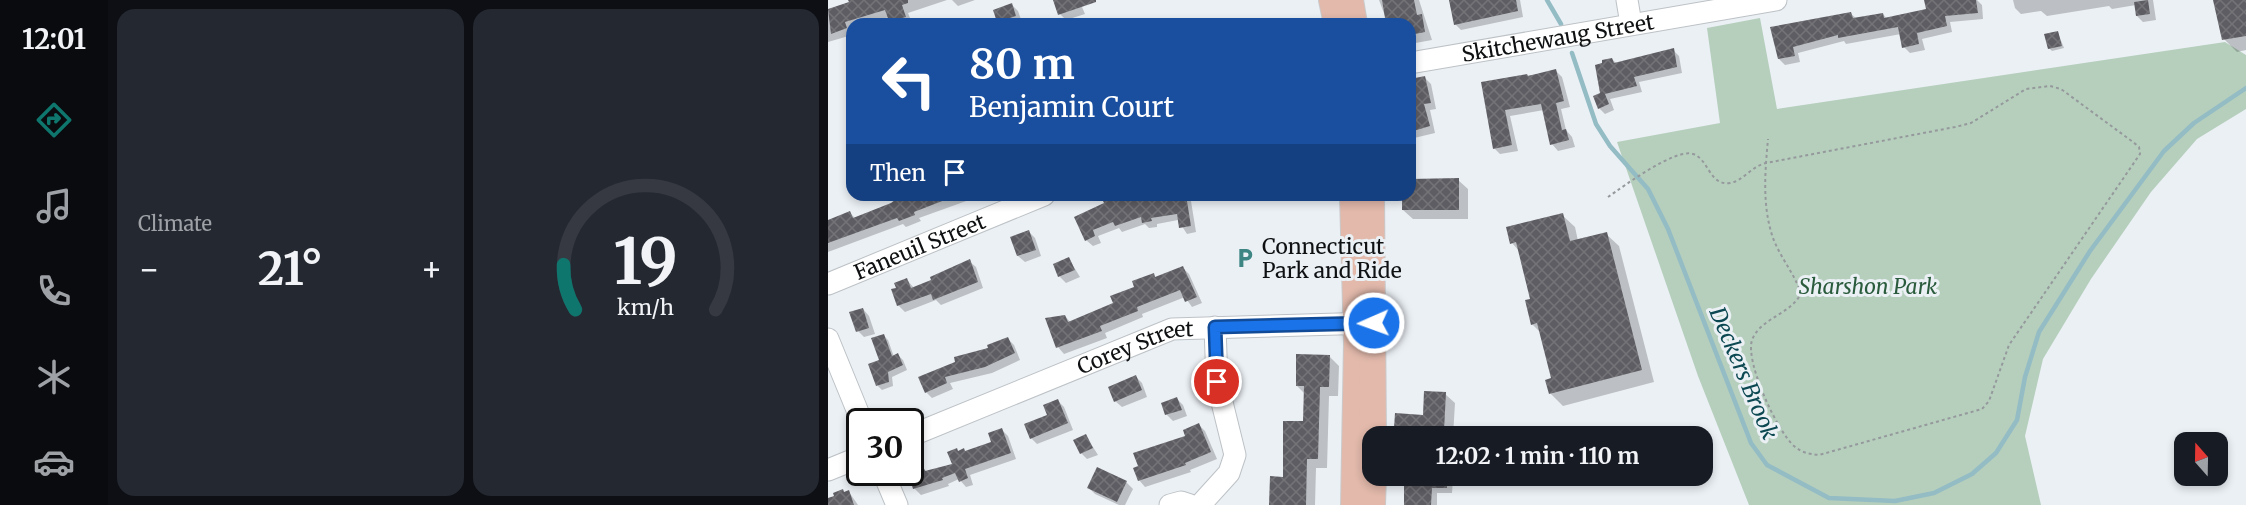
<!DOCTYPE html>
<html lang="en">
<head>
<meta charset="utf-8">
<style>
	:root { --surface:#171b24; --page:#242831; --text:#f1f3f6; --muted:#9ea1a6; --line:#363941; --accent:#0f766e }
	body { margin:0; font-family:Merriweather,serif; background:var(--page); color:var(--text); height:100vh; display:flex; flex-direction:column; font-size:22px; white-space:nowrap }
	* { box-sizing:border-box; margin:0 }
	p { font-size:20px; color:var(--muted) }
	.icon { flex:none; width:33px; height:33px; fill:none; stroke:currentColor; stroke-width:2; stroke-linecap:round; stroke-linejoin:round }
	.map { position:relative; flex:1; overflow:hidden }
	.side { display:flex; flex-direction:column; gap:9px; padding:9px; background:#0d0f14; width:720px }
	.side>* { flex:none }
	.hud { position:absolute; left:18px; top:18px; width:570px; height:183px; border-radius:18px; box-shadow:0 3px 9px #0003; background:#1a4fa0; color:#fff; overflow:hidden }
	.needle { width:39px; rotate:340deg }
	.controls { position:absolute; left:1346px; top:432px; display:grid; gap:12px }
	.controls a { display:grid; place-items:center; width:54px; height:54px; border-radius:12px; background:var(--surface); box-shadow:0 3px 9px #0003; font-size:30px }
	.speed { position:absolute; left:18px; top:408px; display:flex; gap:12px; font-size:30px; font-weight:700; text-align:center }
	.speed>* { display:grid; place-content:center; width:78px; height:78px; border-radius:50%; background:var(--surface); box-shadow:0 3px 9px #0003; line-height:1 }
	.speed .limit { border:3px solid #111; border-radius:9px; background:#fff; color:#111 }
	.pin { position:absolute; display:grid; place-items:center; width:51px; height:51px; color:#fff; margin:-26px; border:3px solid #fff; border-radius:50%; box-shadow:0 2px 6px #0007 }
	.me { position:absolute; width:66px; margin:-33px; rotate:268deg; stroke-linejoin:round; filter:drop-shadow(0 0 4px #0008) }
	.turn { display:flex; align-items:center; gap:21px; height:126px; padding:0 24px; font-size:27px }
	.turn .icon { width:78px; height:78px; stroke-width:2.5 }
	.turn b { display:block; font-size:42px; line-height:51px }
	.then { display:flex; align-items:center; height:57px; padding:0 24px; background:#0003; gap:12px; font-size:22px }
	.big { font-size:45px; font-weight:700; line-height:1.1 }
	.side .card { flex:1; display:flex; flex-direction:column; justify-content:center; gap:9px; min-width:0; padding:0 21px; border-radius:18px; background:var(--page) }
	.side .dial { align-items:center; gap:0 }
	.dial svg { height:156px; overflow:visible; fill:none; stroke:var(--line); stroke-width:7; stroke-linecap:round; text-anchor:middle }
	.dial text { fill:var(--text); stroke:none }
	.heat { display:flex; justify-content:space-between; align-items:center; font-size:33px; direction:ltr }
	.side .tiles { flex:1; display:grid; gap:9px; grid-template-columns:repeat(2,1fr) }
	.trip { position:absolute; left:534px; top:426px; width:351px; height:60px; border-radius:18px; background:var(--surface); box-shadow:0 3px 9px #0003; font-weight:700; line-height:60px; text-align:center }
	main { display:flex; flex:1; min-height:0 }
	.tabs { display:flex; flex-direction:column; width:108px; justify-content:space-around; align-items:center; background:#090b0e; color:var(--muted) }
	.tabs .icon { width:42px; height:42px }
	.tabs .on { color:var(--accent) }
	.tabs b { font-size:27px; color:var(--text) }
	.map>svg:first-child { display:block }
</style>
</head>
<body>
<main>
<nav class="tabs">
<b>12:01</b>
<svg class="icon on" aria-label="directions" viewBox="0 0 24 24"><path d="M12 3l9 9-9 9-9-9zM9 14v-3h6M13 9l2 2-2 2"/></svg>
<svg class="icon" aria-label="music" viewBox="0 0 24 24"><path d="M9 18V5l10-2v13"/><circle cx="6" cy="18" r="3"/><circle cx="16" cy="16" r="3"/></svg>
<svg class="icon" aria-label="phone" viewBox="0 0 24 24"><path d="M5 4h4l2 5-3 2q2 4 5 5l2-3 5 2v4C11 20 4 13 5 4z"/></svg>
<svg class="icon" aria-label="climate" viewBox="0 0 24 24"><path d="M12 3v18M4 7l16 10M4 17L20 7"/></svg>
<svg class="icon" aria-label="car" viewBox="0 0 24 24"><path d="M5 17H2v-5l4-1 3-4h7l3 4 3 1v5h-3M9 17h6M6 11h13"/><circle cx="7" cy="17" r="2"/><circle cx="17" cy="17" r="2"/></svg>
</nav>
<section class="side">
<div class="tiles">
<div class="card"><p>Climate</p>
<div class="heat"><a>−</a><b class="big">21°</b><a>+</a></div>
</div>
<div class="card dial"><svg viewBox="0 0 100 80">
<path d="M14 69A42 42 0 1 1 86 69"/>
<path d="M14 69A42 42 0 0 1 8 46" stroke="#0f766e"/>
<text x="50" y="56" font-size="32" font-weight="700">19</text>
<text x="50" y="72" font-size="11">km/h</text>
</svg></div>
</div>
</section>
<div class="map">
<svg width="1418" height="505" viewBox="0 0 1418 505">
	<defs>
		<pattern id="building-cross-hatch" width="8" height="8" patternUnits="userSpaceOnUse" patternTransform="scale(1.5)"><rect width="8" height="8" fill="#5e5d63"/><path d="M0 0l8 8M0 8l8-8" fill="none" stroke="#747478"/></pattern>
	</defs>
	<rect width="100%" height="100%" fill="#ebf0f5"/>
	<path fill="#b6cfbd" d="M932 18 949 109 1397 42 1418 55V109L1369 139 1323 192 1263 279 1215 359 1197 436 1213 505H921L870 376 789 142 892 123 879 28Z"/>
	<g fill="#0003">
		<path d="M22 0H119L80 13 84 23 82 24H63L61 17 39 24H24V35L0 42V10L23 3Z"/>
		<path d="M124 0H147L130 6Z"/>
		<path d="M233 0H251L257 14 238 20 232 14Z"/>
		<path d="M551 0H591L604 40 582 44V24H560Z"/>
		<path d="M621 0H692L695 17 633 30 627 24Z"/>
		<path d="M1098 0H1149L1154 5 1155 19 1122 22 1124 32 1094 39 1097 50 1082 53 1076 47 1073 34 1018 44 1016 41 970 53 972 62 957 65 951 59 944 28 1023 14 1029 19 1055 14 1059 19 1099 10Z"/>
		<path d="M1185 0H1325L1328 20 1315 22 1309 16 1308 5 1284 9 1281 6 1219 16 1213 11 1193 14 1187 8Z"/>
		<path d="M1386 0H1418V50L1409 52 1396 39Z"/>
		<path d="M184 5 190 11 194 22 173 24 170 21Z"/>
		<path d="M1230 33 1236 48 1224 51 1221 48Z"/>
		<path d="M845 50 851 56 854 73 811 82 814 92 782 99 786 110 777 114 771 108 784 59 789 64Z"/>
		<path d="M728 71 734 77 742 107 733 109 738 130 744 137 747 147 730 151 724 144 716 110 682 116 690 151 672 154 666 148 655 83Z"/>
		<path d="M597 78 603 84 608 109 602 110 607 133 582 139V81Z"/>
		<path d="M582 180H630L640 189V219H585L575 210V195H582Z"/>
		<path d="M155 195 91 218 93 221 78 227 75 224 0 252V227L22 213 28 219 69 201 67 196Z"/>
		<path d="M291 195H362L368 232 359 234 350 220 329 224V227L321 228 317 224 294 232 291 228 270 236 273 243 265 246 258 240 278 204Z"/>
		<path d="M734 215 747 227 750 241 778 234 791 246 826 382 735 406 722 393 725 379 713 333 704 324V300L692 252 684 243Z"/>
		<path d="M201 232 207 238 213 256 197 262 190 256 184 238Z"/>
		<path d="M241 259 252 277 238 283 231 276Z"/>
		<path d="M141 261 148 267 155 288 113 305 108 300 77 312 70 305V288L79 280 86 288 105 281Z"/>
		<path d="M354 267 361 274 374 303 364 307 357 297 314 314 315 317 277 333 279 338 236 354 230 347 237 316 242 322 287 304 325 275 328 278Z"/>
		<path d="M35 309 41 316 47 334 36 337 30 331Z"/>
		<path d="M55 335 60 340 66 357 70 355 75 360 79 370 64 377 65 386 54 390 49 385Z"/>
		<path d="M180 339 186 345 192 360 164 373 122 383 125 389 104 398 98 392 92 378Z"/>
		<path d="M501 356 511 366 510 396H501L499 468H488L487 505H442L456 478 476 423 477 394 469 386Z"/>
		<path d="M308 377 314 383 319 397 294 407 287 401Z"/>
		<path d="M617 394 627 403 625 436H576L568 428 596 416Z"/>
		<path d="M349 399 355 405 359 416 345 421 339 415 335 404Z"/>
		<path d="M230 401 236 407 245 430 209 444 203 438Z"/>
		<path d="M371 425 377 431 389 459 362 470 363 472 317 487 311 480 312 467 359 437Z"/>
		<path d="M173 429 180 436 188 459 142 475 145 485 138 487 131 479 120 484 121 486 93 495 86 488 95 468 99 472 126 464 131 452H138L165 443Z"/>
		<path d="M258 436 270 455 259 459 253 453Z"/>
		<path d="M577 476H621L625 479 624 493H609V505H577Z"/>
		<path d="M298 482 305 489 297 505H291L267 494 261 488Z"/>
		<path d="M21 492 30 505H3Z"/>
	</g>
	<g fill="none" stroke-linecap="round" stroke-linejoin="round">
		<g stroke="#94bcc4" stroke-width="4.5">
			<path d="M719 0 733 24"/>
			<path d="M744 53 768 124 782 146 820 189 840 229 923 443 939 465 1001 498 1067 501 1106 493 1144 474 1168 453 1189 420 1197 377 1211 332 1262 251 1336 151 1366 123 1418 88"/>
		</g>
	</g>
	<g fill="url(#building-cross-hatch)">
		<path d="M20 0H80V3L74 5 78 17 74 18 75 22 62 24 57 10 17 22 19 28 3 34 0 9 21 2Z"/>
		<path d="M225 0H268V2L230 15Z"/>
		<path d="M554 0H586L589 15 594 14 597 32 582 35V24H558Z"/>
		<path d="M621 0H688L690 11 626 25Z"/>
		<path d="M1096 0H1148L1150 13 1117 16 1119 26 1089 33 1091 44 1074 48 1070 27 1010 38V35L965 47 967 56 950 59 942 27 1023 12 1025 18 1055 13 1056 18 1098 9Z"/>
		<path d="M1320 0 1322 14 1308 16 1306 2Z"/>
		<path d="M1385 0H1418V36L1394 40Z"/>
		<path d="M184 3 188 16 169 22 165 10Z"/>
		<path d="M1230 31 1234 46 1220 49 1216 34Z"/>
		<path d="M846 48 849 67 806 77 809 86 777 94 781 104 770 109 765 96 772 93 767 65 774 63V60L784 58 786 63Z"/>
		<path d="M728 69 736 101 728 103 734 130 738 129 741 140 722 145 713 104 677 110 684 145 665 149 653 82 699 74 700 76Z"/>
		<path d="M597 76 603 103 596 104 602 126 582 132V79Z"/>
		<path d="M631 178V210H574V195H582V179Z"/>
		<path d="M65 195 127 196 86 212 87 215 71 221 69 218 0 243V220L22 211 25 218 63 203 67 200Z"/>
		<path d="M286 195H358L363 226 351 228 349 214 323 218 324 221 314 223 313 217 287 226 285 222 265 230 267 236 257 241 246 217 276 203 274 199Z"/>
		<path d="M735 213 742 241 779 232 814 370 721 394 717 380 723 378 709 323 703 325 697 300 702 299 688 242 682 244 678 227Z"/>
		<path d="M201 230 208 250 189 256 182 237Z"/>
		<path d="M241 257 247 270 230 277 225 264Z"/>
		<path d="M142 259 150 282 105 300 103 294 69 306 63 289 68 288 66 283 79 278 83 288 103 280 102 277Z"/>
		<path d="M355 266 369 297 357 302 352 290 309 307 310 311 272 326 274 331 228 348 217 318 237 315 240 322 285 303 282 296 306 287 304 281 326 273 327 277Z"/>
		<path d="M35 308 41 328 28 332 21 312Z"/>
		<path d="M56 334 64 356 70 353 75 365 60 372 61 382 48 386 40 364 51 360 43 338Z"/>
		<path d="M180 337 187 353 157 367 117 377 119 383 97 393 90 377 127 362 126 357 160 348 159 345Z"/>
		<path d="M468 354 502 355 501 387H492L490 459H479L478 505H441L442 476 455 477V421H475L476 386H468Z"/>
		<path d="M308 375 314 390 286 402 280 387Z"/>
		<path d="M596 391 618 392 616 431 566 428 567 413 595 415Z"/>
		<path d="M349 397 354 410 337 415 333 403Z"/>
		<path d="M230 399 240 423 202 439 196 424 219 415 215 405Z"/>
		<path d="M371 423 383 452 357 463 358 465 310 481 305 468 310 466 305 453 357 436 355 430Z"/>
		<path d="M174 428 183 453 137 469 140 478 131 482 127 473 114 478 115 480 85 489 80 472 82 470 95 466 97 471 124 464 119 452 129 448 130 451 136 448 137 451 163 442 160 433Z"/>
		<path d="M258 434 265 448 252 454 245 440Z"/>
		<path d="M269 467 299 481 289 502 259 488Z"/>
		<path d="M576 476H619V488H604L603 505H576Z"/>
		<path d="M15 489 16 492 21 490 26 505H0V498L6 496 5 493Z"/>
	</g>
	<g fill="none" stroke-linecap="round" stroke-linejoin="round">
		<g stroke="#bdc2c6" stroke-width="23">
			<g id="minor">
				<path d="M799 0 803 24"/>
				<path id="s1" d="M582 63 948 0"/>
				<path id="s2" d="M0 284 216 195"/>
				<path d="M0 339 34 422"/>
				<path id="s3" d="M82 436 344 329 544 323"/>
				<path d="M0 470 32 457"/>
				<path d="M55 472 69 505"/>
				<path d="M342 505 353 502 362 505"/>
				<path d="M372 505 401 473 407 455 389 382 387 327"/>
			</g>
		</g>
		<g stroke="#cacacb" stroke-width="28">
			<g id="major">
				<path d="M504 0 509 24"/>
				<path d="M522 0 526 24"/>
				<path d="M525 195 529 343 526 505"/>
				<path d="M543 195 545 436"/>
				<path d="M544 505 545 476"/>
			</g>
		</g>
		<path stroke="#95999c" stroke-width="2" stroke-dasharray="3 3" stroke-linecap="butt" d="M780 197C796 186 847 148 865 154 881 159 881 186 902 183 915 181 924 166 938 163L1127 127 1143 123 1198 89 1222 86 1233 89 1305 142 1311 147 1312 154 1181 345 1161 401 1154 409 991 455C981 454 974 453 966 446 949 431 917 362 924 340 932 318 964 314 973 293 966 273 952 257 945 238 934 206 937 172 940 139"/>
		<use href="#minor" stroke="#fff" stroke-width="21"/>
		<use href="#major" stroke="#e2b9ab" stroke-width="26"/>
	</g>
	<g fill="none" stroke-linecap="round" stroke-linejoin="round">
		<g stroke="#114b97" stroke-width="15">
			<path id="route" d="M389 382 387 327 546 323"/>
		</g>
		<use href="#route" stroke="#1a73e8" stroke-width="10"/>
	</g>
	<defs>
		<g id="parking-bare" transform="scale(1.62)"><path d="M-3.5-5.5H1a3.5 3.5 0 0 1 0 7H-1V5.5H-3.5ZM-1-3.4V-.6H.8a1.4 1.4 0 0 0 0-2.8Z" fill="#3d8684" stroke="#ebf0f5" stroke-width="2.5" paint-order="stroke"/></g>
	</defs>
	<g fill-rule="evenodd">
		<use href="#parking-bare" x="417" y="258"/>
	</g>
	<g text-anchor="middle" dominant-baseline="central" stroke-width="6" stroke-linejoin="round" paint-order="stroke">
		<g font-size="21" fill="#0e1011" stroke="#ebf0f5">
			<text stroke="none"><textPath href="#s1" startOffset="150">Skitchewaug Street</textPath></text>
			<text stroke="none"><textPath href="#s2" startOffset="99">Faneuil Street</textPath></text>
			<text stroke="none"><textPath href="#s3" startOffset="243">Corey Street</textPath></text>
		</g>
		<g font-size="21" fill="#0e1011" stroke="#ebf0f5" text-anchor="start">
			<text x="434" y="246">Connecticut<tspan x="434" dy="24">Park and Ride</tspan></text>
		</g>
		<g font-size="21" font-style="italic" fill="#2a5b3c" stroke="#ebf0f5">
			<text x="1040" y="286">Sharshon Park</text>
		</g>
		<g font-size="22" font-style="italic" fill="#0c4852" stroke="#ebf0f5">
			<text transform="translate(916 373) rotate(67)">Deckers Brook</text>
		</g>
	</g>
</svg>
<div class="controls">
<a><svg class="needle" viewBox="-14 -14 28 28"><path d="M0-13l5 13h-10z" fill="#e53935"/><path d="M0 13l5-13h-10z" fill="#9ea1a6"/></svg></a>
</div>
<div class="speed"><div class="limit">30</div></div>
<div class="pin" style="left:389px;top:382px;background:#d93025"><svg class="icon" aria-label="arrive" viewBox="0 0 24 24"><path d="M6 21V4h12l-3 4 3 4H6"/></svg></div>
<svg class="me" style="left:546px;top:323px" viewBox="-20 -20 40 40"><circle r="17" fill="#1a73e8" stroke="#fff" stroke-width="3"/><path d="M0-11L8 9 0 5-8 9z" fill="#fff"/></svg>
<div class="trip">12:02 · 1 min · 110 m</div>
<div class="hud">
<div class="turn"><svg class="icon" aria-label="left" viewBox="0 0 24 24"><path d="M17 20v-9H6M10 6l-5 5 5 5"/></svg><div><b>80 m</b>Benjamin Court</div></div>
<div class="then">Then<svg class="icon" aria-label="arrive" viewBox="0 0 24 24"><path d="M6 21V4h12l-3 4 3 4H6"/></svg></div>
</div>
</div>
</main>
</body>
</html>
